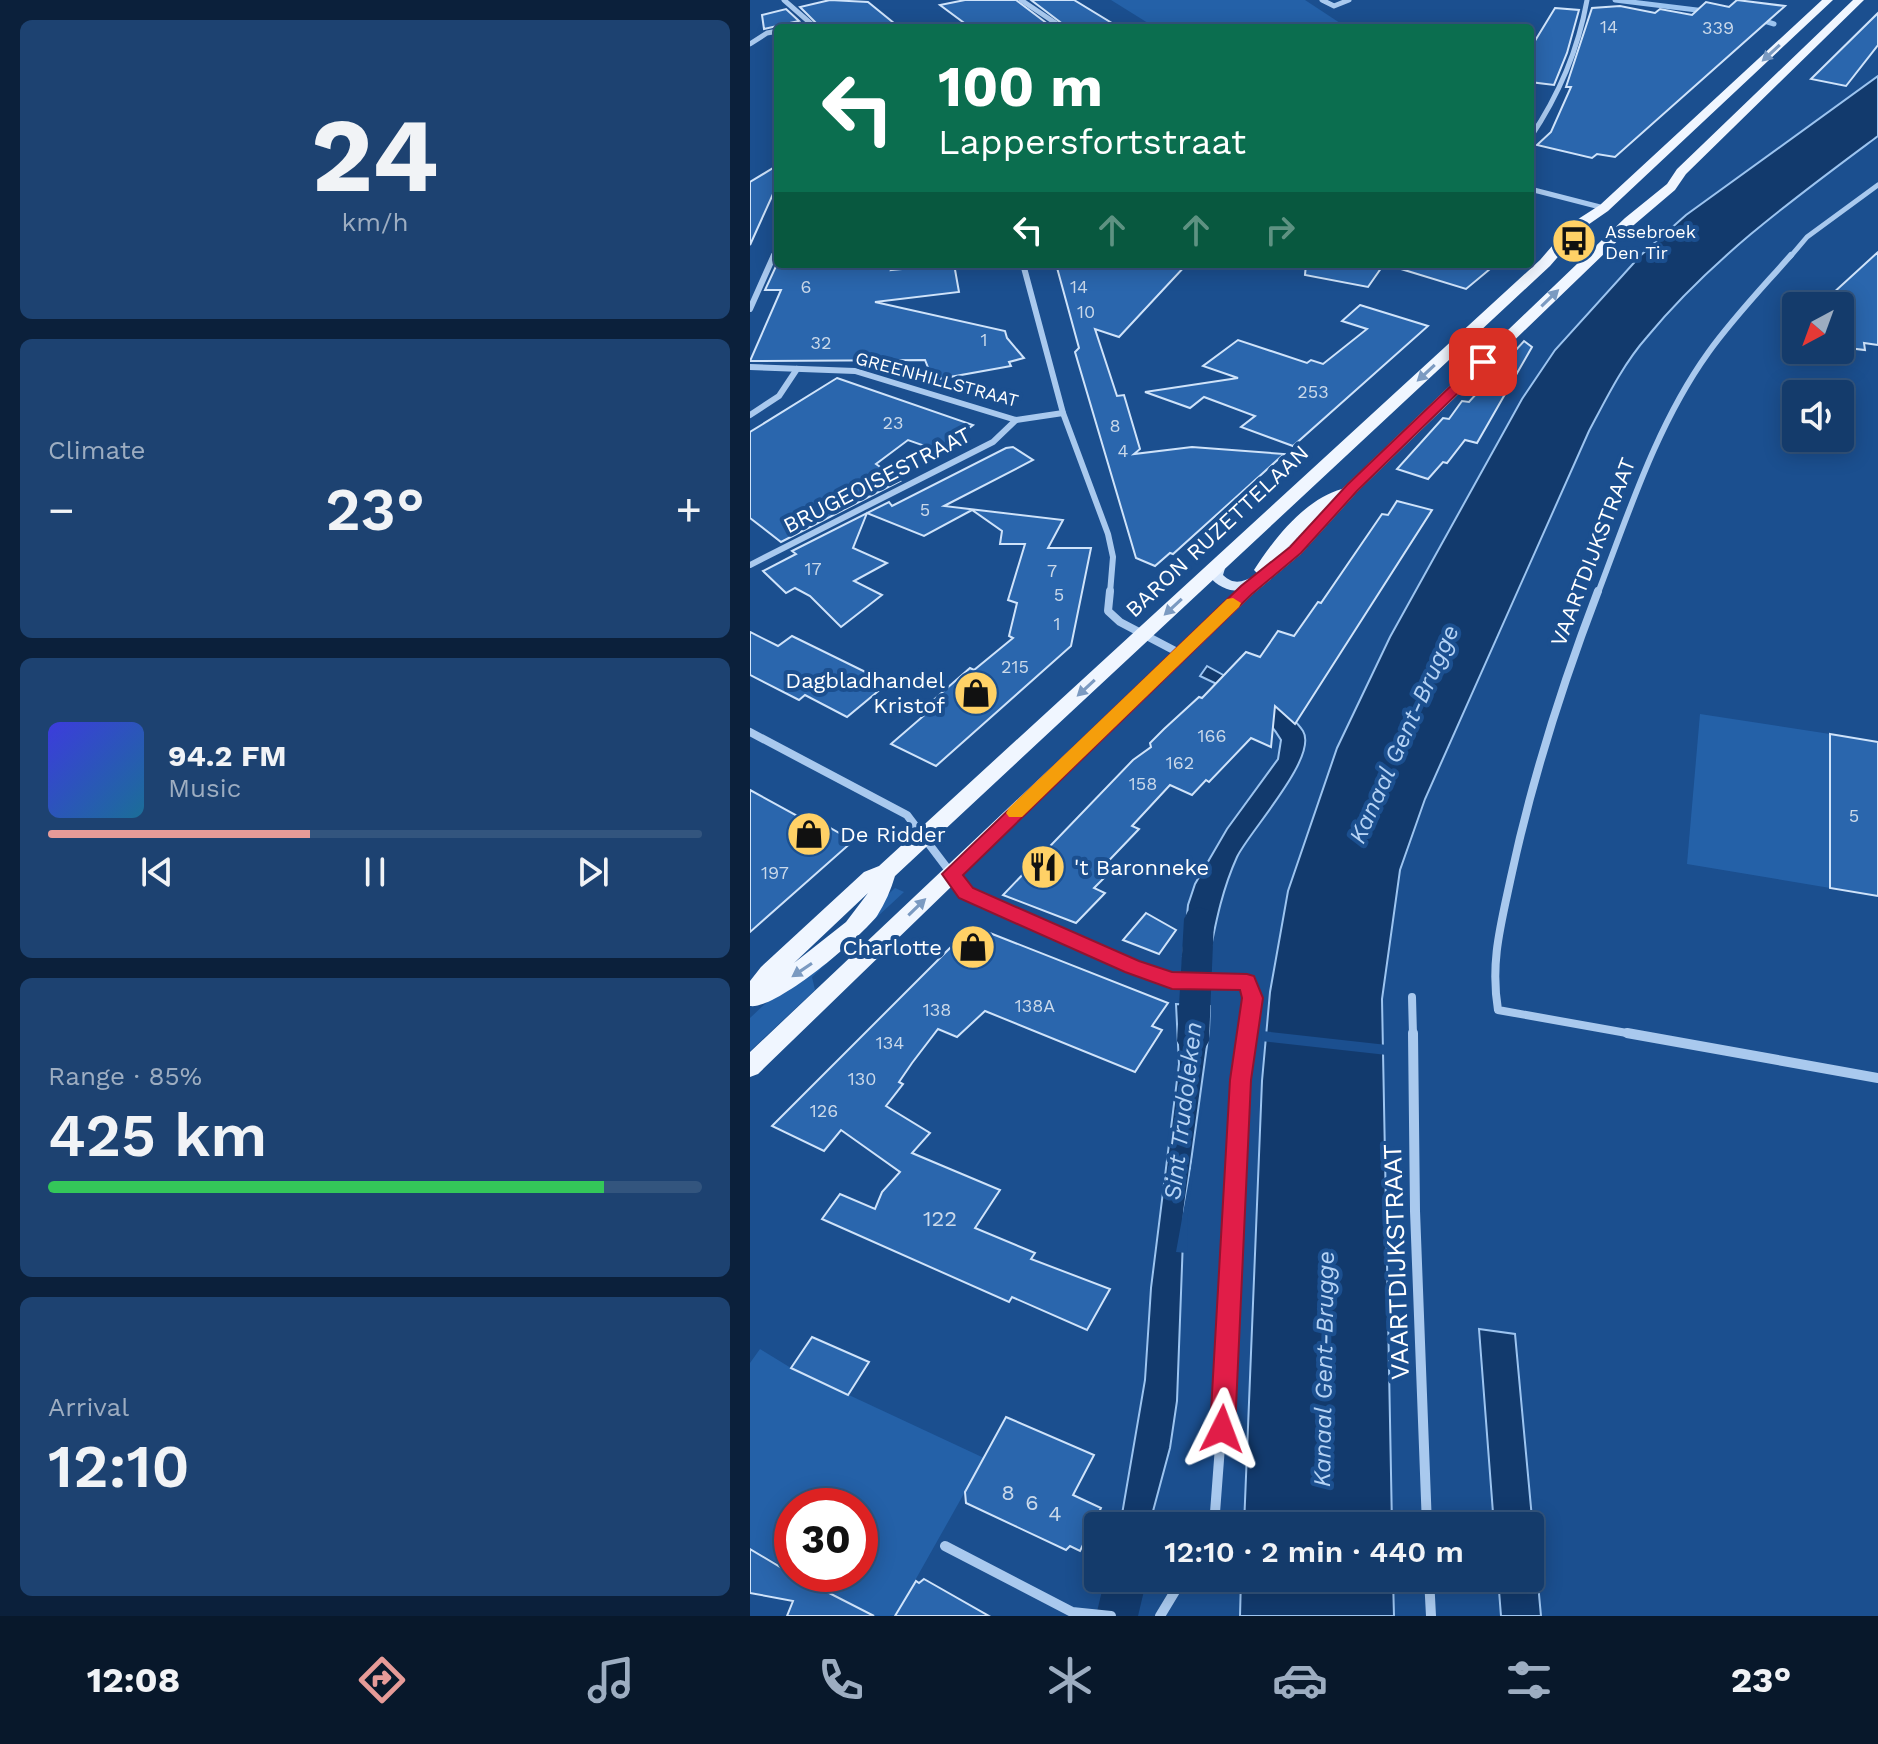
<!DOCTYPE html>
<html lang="en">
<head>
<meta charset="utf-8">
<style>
	:root { --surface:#143b6b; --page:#1d4271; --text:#f1f3f6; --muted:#9dadc1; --line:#33557e; --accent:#e69b98 }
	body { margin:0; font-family:"Work Sans",sans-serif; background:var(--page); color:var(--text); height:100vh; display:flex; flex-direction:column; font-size:30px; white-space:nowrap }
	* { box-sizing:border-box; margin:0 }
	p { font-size:26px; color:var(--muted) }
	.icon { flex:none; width:44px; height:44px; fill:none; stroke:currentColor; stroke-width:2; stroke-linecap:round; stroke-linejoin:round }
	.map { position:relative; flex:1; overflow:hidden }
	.sheet { display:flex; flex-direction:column; gap:20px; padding:20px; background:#0b203b; width:750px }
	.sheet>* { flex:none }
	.guide { position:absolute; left:24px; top:24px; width:760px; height:244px; border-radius:8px; box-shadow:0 4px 20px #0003,0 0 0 2px var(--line); background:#0b6e4f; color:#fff; overflow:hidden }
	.needle { width:52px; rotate:221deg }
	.controls { position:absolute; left:1032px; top:292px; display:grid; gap:16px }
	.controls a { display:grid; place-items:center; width:72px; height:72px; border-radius:8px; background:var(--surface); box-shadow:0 4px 20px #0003,0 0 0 2px var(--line); font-size:40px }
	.speed { position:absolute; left:24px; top:1488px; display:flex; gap:16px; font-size:40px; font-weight:700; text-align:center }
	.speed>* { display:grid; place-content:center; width:104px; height:104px; border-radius:50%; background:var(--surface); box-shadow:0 4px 20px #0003,0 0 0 2px var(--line); line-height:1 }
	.speed .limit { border:12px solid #d22; background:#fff; color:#111 }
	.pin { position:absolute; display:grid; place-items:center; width:68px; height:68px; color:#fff; margin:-34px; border-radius:16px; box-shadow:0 4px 12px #0006 }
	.me { position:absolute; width:88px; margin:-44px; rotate:3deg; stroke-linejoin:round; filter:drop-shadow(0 0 6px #0008) }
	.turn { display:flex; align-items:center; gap:28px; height:168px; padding:0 32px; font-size:36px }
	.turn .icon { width:104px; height:104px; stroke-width:2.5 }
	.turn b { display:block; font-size:56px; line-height:68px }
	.lanes { display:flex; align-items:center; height:76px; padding:0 32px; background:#0003; justify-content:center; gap:40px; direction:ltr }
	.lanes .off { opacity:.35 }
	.big { font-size:60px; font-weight:600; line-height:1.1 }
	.sheet .card { flex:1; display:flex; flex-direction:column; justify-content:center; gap:12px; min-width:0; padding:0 28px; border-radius:12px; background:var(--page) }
	.sheet .dial { align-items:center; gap:0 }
	.dial b { font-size:104px; line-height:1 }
	.song { display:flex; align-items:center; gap:24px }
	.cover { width:96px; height:96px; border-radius:12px; background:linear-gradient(135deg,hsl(240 70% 55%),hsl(200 70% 35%)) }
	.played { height:8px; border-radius:4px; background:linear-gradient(90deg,var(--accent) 40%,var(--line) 40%) }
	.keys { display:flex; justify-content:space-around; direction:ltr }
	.heat { display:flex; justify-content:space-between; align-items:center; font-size:44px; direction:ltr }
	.charge { height:12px; border-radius:6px; background:linear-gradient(90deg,#34c759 85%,var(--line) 0) }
	.trip { position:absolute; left:334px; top:1512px; width:460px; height:80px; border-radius:8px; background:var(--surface); box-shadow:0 4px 20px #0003,0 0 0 2px var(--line); font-weight:600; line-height:80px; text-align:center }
	.menu { display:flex; height:128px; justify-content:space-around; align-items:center; background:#08182b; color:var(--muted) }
	.menu .icon { width:56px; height:56px }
	.menu .current { color:var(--accent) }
	.menu b { font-size:36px; color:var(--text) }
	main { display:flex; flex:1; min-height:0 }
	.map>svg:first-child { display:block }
</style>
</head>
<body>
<main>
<section class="sheet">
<div class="card dial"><b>24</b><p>km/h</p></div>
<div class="card"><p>Climate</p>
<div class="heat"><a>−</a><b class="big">23°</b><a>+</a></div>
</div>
<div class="card">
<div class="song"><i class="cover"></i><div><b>94.2 FM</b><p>Music</p></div></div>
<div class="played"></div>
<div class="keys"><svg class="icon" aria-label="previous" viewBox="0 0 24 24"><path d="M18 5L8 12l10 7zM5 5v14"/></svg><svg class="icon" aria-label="pause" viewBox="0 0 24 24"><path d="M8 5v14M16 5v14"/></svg><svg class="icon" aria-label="next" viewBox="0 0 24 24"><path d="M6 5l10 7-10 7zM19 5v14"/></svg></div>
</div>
<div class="card"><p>Range · 85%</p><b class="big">425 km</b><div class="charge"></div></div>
<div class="card"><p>Arrival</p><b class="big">12:10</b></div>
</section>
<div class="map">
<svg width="1128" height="1616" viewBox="0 0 1128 1616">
	<rect width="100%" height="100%" fill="#1b4f8f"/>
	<g fill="#2461a8">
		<path d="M361 0H555L593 25 580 28H406Z"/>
		<path d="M950 714 1080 734V888L937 864Z"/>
		<path d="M145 888 154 892 62 977 65 990 0 1051V1018L33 987 50 978Z"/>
		<path d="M10 1349 41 1368 234 1458 145 1616H124L45 1574H110V1506H42V1572L0 1548V1363Z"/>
	</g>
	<g fill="#123a6d" stroke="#9cc4f0" stroke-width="2">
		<path d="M1128 76V136C1046 197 962 258 897 337 873 364 856 399 839 431L675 799 650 870 632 999 642 1526H494L512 1081 520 992 538 891 587 748 640 637 772 399 805 350 891 255 936 215Z"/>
		<path d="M457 666C483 681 537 706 553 731 569 757 498 833 487 857 472 890 466 922 459 957L433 956 438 905 445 884 477 829 528 759 531 740C512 708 483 691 450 676Z"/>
		<path d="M426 1004 460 1006 459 1031 434 1212 427 1401 420 1448 399 1526H370L395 1380 401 1288 429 1064Z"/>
		<path d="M729 1329 765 1334 791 1616H751L748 1578H780V1526H744Z"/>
		<path d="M491 1578H643L644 1616H490Z"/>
	</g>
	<g fill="#1b4f8f">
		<path d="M512 1031 637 1045V1055L511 1041Z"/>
		<path d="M453 1102 438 1212 437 1253 426 1252Z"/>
	</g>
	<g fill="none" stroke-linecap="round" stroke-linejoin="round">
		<g stroke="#9cc4f0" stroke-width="5">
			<path d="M865 0 955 11"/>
			<path d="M1008 19 1024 24"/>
		</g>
		<g fill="#123a6d" fill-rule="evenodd">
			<path d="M449 907 460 911 464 919 459 1041 454 1050 443 1054 432 1050 427 1041 434 919 438 911Z"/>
			<path d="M355 1578H397L388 1616H346Z"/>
		</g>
	</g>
	<g fill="#2a66ad" stroke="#cfe3fa" stroke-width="2">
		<path d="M80 0 118 2 150 28H71L50 7Z"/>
		<path d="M215 0H266L303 28H221L190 5Z"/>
		<path d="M281 0H324L370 28H318Z"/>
		<path d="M987 0 1035 6 865 157 847 154 842 158 787 145 801 132 821 87H816L842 8 870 6 905 13 910 9 942 15 956 2 979 7Z"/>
		<path d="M805 8 829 10 817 53 804 85 780 82V49Z"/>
		<path d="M36 9 49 21 39 23 37 28 27 26 14 29 12 15Z"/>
		<path d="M1128 13V45L1096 86 1061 79Z"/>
		<path d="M28 165V183L0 245V182Z"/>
		<path d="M1128 252V345L1114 343 1115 350 1090 347V306H1069Z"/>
		<path d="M27 264H83L82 267 142 268 141 270 204 264 209 292 125 302 255 331 257 338 274 358 259 362 261 366 183 380 175 360 0 361 31 290H15Z"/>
		<path d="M306 264H437L369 337 345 329 367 396 374 395 390 449 384 454 442 447 534 454 423 554 420 553 405 566 386 558 325 352 329 348Z"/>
		<path d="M556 264H634L618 287 555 275Z"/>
		<path d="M652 264H746L716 289 651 269Z"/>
		<path d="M610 305 678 326 543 446 491 427 505 416 454 397 440 408 395 392 488 378 453 366 488 340 557 363 561 360 573 364 617 329 592 321Z"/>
		<path d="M774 341 782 347 727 443 715 440 697 463 693 462 678 479 647 469 693 418 699 419 712 401 719 402Z"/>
		<path d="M87 378 223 425 189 451 158 440 126 464 150 481 31 542 0 518V432Z"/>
		<path d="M263 447 283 460 194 506 313 520 298 548H341L321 646 186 766 141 744 185 706 180 703 220 668 224 670 263 638 259 636 267 603 258 600 275 544H250L252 531 222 510 174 536 117 513 103 548 137 563 104 581 132 595 91 627 60 596 45 588 36 593 13 571 46 554 42 551 139 502 142 506 256 448Z"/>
		<path d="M647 501 682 510 545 724 525 706 521 747 501 738 459 782 456 780 442 795 420 785 382 826 389 829 346 874 354 878 344 888 355 893 326 923 253 895 383 760 401 747 400 743 414 729 449 697 452 698 496 652 510 657 528 631 544 636 568 602 571 603 632 514 638 515Z"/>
		<path d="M0 632 28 646 42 636 138 683 97 717 55 695 49 700 0 675Z"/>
		<path d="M1080 734 1128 742V896L1080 888Z"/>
		<path d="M0 790 71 829 75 825 103 841 0 932Z"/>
		<path d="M396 913 426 930 409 954 373 940Z"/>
		<path d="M222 926 418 1003 402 1026 412 1030 385 1072 235 1011 207 1037 188 1029 162 1063 149 1082 153 1084 136 1106 180 1133 162 1153 250 1190 225 1228 285 1253 281 1259 360 1289 337 1330 262 1297 259 1302 72 1219 90 1194 125 1209 132 1192 150 1172 91 1130 74 1151 22 1126Z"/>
		<path d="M62 1337 119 1362 98 1395 41 1368Z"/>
		<path d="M256 1417 344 1455 323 1495 351 1508 330 1551 320 1546 316 1550 216 1503 215 1492Z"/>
		<path d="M0 1549 42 1574 124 1616H37L43 1601 0 1593Z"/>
		<path d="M174 1579 239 1616H145L166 1581 169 1583Z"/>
	</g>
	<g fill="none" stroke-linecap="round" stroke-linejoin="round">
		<g stroke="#a9c9ee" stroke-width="5">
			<path d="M34 0 66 28"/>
			<path d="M271 0 313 28"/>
			<path d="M572 0 584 6 599 0"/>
			<path d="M42 28 61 24"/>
			<path d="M0 44 17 33 28 31"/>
			<path d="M780 138C809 95 828 51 837 0"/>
			<path d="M780 189 854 208"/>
			<path d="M23 257 28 246"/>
			<path d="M1040 257 1057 237 1128 185"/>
		</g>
		<g stroke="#a9c9ee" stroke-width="6">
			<path d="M273 264 313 413 358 534 363 557 360 593"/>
			<path d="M0 309 24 255"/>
			<path d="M0 367 105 371 266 420 313 413"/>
			<path d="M0 415 29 396 47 369"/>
			<path d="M0 565 243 442 266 420"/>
			<path d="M848 593C879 512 907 424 958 353 983 318 1013 287 1041 255"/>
		</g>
		<g stroke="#a9c9ee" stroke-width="8">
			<path d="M360 591 358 611 370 622 431 654"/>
			<path d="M848 591C812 685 782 779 761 877 751 924 740 962 748 1010L888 1035"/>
			<path d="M0 732 157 815 216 893 382 967 422 980 497 982 503 998 497 1035"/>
			<path d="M662 997 663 1035"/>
		</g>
		<g stroke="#a9c9ee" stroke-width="10">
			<path d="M663 1033 665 1211 677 1526"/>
			<path d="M877 1033 1128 1078"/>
			<path d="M464 1526 476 1367 490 1080 497 1033"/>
			<path d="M195 1546 322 1612 361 1616"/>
			<path d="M679 1578 681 1616"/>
			<path d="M410 1616 433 1578"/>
		</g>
		<path fill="#d6e6fa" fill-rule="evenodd" d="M469 561 476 565 473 575C486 587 493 580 507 576L514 580C498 596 473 594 459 576L462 565Z"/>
		<g fill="#f0f6ff" fill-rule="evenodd">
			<path d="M1072 0H1083L858 211 832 229 800 266 145 876C141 890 135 903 127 916 110 938 26 1010 0 1006V981L11 967 114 872 129 866 790 260 822 223 850 205ZM118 893 96 922 44 963Z"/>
			<path d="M1103 0H1114L936 174 925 190 885 224 608 491 551 554 503 594 8 1074 0 1077V1052L507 573 504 570C524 539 555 499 592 489L875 218 917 184 927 169ZM560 524 539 546 536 549Z"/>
		</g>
	</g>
	<defs><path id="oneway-solid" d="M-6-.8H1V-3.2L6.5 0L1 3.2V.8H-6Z" transform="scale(2)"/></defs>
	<g fill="#7b9ac1">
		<use href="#oneway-solid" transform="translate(1021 53) rotate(137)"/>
		<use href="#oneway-solid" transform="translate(800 298) rotate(-44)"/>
		<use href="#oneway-solid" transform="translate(676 373) rotate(137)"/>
		<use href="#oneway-solid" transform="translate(423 607) rotate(137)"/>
		<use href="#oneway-solid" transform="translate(336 688) rotate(137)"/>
		<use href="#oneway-solid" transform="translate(167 907) rotate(-44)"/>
		<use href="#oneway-solid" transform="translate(52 970) rotate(146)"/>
	</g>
	<path fill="#e11d48" stroke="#92132f" stroke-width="2" d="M728 360 740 362 607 491 551 553 502 594 213 875 223 888 389 961 422 972 497 974 504 976 513 998 501 1080 485 1429 481 1438 472 1442 463 1438 460 1429 480 1080 492 998 490 990 422 989 375 972 209 898 192 874 491 586 540 547 597 485Z"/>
	<path fill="#f59e0b" d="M483 598 491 603 489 607 272 817H259L256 813 259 808 477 599Z"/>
	<defs>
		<g id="bus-disc" transform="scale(2.3)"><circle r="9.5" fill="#ffd166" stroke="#1b4f8f"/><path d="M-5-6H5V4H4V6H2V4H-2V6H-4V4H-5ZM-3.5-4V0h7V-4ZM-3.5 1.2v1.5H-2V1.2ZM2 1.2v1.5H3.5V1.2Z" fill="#111"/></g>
		<g id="shop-disc" transform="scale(2.3)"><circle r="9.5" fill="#ffd166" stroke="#1b4f8f"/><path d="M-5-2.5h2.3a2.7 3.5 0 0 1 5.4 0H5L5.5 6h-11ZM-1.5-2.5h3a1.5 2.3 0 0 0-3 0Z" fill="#111"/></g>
		<g id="restaurant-disc" transform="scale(2.3)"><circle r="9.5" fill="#ffd166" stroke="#1b4f8f"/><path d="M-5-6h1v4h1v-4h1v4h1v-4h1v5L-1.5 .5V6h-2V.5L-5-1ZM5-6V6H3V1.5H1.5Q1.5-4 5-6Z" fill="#111"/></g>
	</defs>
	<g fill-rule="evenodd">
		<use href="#bus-disc" x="824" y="241"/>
		<use href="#shop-disc" x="226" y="693"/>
		<use href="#shop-disc" x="59" y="834"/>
		<use href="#restaurant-disc" x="293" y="867"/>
		<use href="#shop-disc" x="223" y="947"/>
	</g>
	<g text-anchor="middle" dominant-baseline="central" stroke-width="8" stroke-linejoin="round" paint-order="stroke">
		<g font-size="18" fill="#cad9ea">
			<text x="859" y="26">14</text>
			<text x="968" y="27">339</text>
			<text x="56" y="286">6</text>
			<text x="329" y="286">14</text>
			<text x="336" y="311">10</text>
			<text x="234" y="339">1</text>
			<text x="71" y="342">32</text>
			<text x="563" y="391">253</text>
			<text x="143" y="422">23</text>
			<text x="365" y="425">8</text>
			<text x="373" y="450">4</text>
			<text x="175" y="509">5</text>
			<text x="63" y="568">17</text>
			<text x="302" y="570">7</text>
			<text x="309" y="594">5</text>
			<text x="307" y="623">1</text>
			<text x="265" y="666">215</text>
			<text x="462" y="735">166</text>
			<text x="430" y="762">162</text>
			<text x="393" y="783">158</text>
			<text x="1104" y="815">5</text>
			<text x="25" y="872">197</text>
			<text x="285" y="1005">138A</text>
			<text x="187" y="1009">138</text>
			<text x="140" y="1042">134</text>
			<text x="112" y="1078">130</text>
			<text x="74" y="1110">126</text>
		</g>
		<g font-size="18" fill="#fff" stroke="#1b4f8f" text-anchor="start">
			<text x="855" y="231">Assebroek<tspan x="855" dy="21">Den Tir</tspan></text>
		</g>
		<g font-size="18" fill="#fff" stroke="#1b4f8f">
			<text transform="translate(187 379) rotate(15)">GREENHILLSTRAAT</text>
		</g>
		<g font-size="22" fill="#fff" stroke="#1b4f8f">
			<text transform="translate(127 480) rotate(-27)">BRUGEOISESTRAAT</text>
			<text transform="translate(467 531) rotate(-43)">BARON RUZETTELAAN</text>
			<text transform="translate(843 552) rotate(-69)">VAARTDIJKSTRAAT</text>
		</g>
		<g font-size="22" fill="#fff" stroke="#1b4f8f" text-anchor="end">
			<text x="195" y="680">Dagbladhandel<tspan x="195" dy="25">Kristof</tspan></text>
			<text x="90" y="834" text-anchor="start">De Ridder</text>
			<text x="324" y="867" text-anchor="start">'t Baronneke</text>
			<text x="192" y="947">Charlotte</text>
		</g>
		<g font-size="22" fill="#cad9ea">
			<text x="190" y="1218">122</text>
			<text x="258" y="1492">8</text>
			<text x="282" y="1502">6</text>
			<text x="305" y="1513">4</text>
		</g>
		<g font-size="24" font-style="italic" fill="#b5d3f5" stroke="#1b4f8f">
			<text transform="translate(654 734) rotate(-66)">Kanaal Gent-Brugge</text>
			<text transform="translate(433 1111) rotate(-83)">Sint Trudoleken</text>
			<text transform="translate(574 1369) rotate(-89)">Kanaal Gent-Brugge</text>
		</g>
		<g font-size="26" fill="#fff" stroke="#1b4f8f">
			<text transform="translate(646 1262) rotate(-92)">VAARTDIJKSTRAAT</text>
		</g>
	</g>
</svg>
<div class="controls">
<a><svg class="needle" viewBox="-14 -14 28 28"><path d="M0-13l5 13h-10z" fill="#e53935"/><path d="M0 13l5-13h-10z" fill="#9dadc1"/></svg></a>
<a><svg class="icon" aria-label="sound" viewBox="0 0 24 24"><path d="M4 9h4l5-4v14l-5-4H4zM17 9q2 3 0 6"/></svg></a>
</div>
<div class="speed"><div class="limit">30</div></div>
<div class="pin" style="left:733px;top:362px;background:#d93025"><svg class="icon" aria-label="arrive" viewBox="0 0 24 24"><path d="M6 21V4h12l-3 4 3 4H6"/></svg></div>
<svg class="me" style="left:472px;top:1429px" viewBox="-20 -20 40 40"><path d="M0-17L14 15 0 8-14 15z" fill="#e11d48" stroke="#fff" stroke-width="4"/></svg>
<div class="trip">12:10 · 2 min · 440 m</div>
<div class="guide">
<div class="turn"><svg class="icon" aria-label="left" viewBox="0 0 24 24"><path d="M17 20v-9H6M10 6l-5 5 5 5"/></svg><div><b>100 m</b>Lappersfortstraat</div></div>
<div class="lanes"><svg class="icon" aria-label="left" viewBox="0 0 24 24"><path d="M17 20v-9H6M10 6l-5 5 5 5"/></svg><svg class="icon off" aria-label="ahead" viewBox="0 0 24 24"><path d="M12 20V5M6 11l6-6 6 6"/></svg><svg class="icon off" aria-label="ahead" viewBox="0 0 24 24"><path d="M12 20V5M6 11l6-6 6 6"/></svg><svg class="icon off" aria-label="right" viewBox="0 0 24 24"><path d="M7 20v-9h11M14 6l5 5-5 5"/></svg></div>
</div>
</div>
</main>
<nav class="menu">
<b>12:08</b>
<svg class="icon current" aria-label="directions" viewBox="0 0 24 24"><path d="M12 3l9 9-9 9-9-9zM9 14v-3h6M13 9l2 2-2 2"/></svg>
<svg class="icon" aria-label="music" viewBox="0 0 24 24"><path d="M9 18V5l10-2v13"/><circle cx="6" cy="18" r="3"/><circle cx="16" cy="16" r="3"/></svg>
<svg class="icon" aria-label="phone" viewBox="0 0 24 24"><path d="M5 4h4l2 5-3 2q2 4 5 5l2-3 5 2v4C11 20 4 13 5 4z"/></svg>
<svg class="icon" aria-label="climate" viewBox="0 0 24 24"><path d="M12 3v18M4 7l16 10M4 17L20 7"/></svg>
<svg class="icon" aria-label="car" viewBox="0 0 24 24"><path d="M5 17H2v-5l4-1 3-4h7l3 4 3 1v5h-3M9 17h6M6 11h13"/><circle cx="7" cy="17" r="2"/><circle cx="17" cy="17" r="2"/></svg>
<svg class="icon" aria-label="filters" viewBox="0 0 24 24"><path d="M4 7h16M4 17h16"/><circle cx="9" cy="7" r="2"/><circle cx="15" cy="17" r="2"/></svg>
<b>23°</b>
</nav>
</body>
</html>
